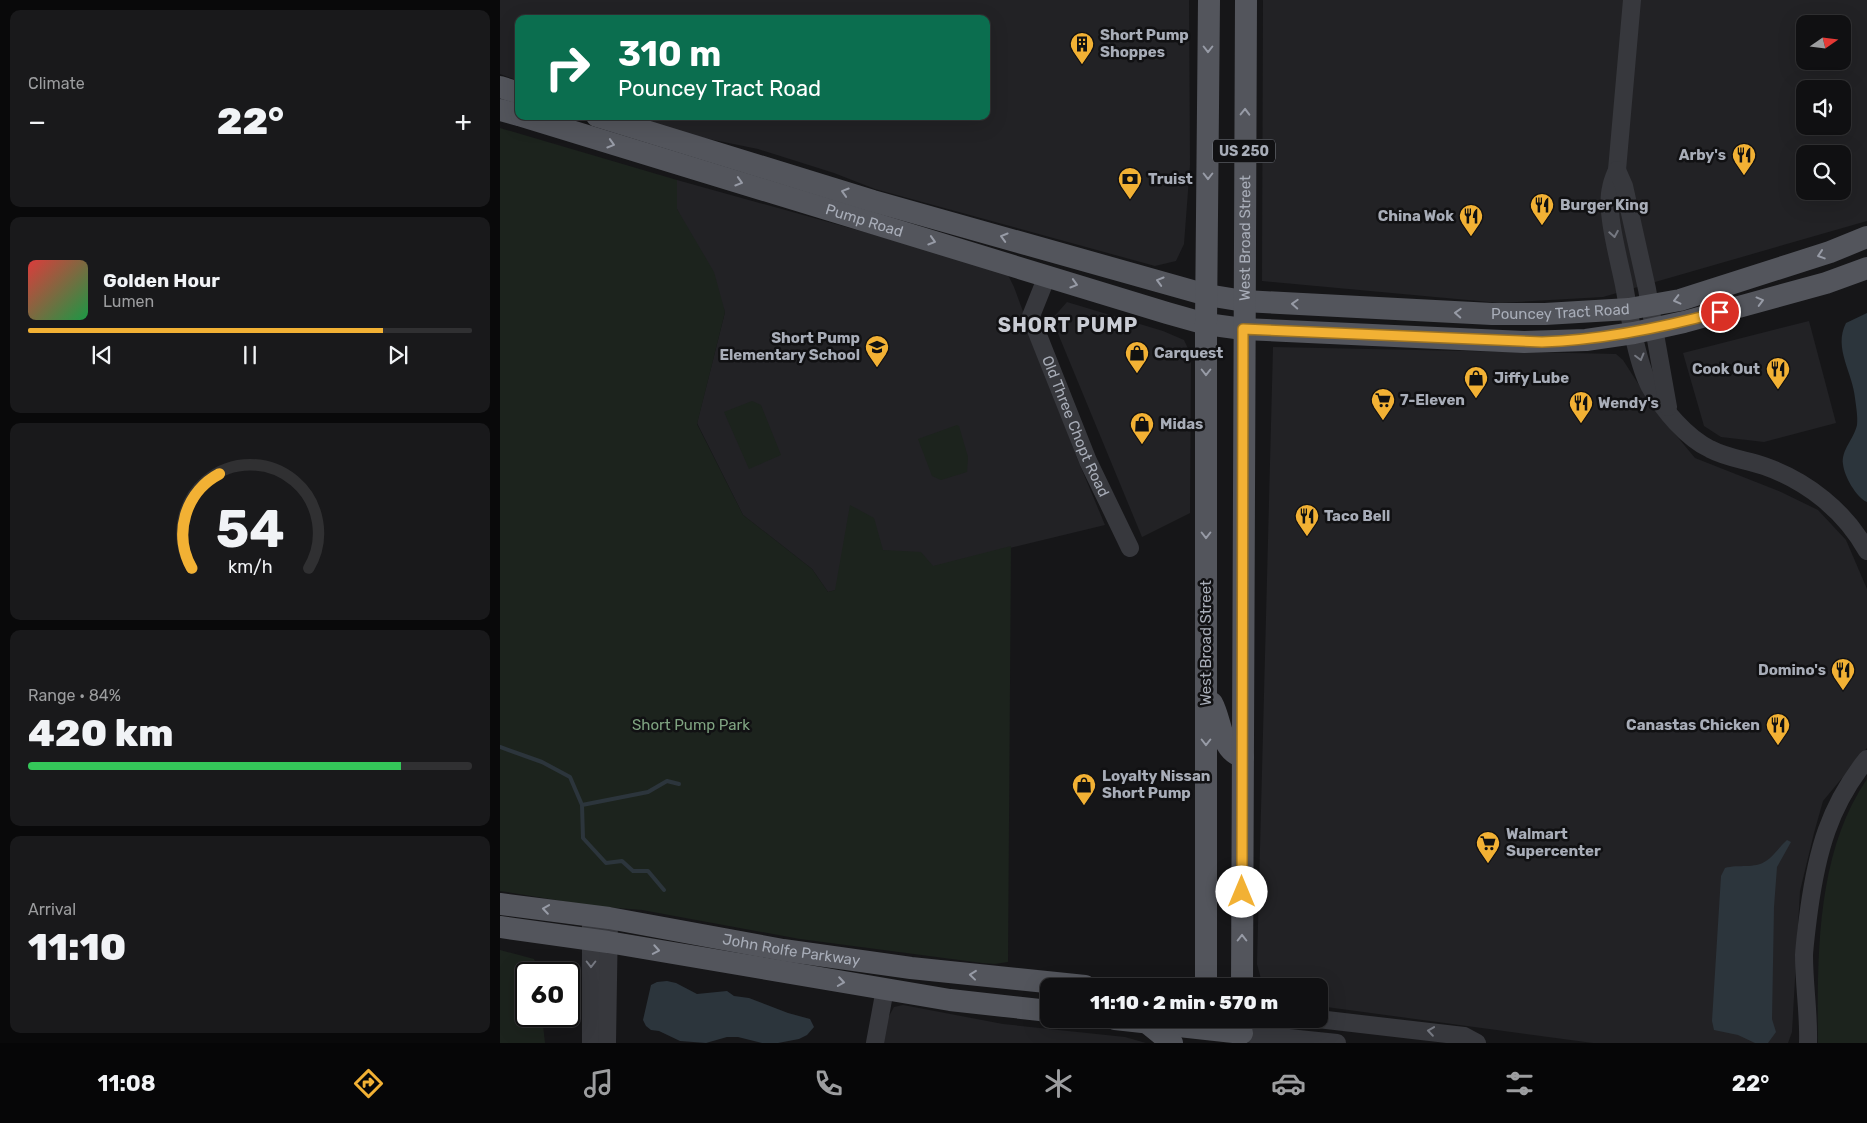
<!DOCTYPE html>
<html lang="en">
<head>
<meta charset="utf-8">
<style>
	:root { --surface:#101012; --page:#19191b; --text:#f1f3f6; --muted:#9c9d9f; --line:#303032; --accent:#f2b134 }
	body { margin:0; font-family:Rubik,sans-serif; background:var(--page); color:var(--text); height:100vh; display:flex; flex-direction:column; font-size:19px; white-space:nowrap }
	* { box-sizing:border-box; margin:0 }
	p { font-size:16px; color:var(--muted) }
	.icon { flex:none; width:28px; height:28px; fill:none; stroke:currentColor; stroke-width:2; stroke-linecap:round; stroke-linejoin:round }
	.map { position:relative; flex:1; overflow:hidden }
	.panel { display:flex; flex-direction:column; gap:10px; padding:10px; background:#09090a; width:500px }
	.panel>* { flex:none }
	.guide { position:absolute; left:15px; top:15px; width:475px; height:105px; border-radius:10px; box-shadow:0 5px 20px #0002,0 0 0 1px var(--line); background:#0b6e4f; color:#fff; overflow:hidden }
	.needle { width:32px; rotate:76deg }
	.controls { position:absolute; left:1296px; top:15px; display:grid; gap:10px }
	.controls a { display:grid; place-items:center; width:55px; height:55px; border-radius:10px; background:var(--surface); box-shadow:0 5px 20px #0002,0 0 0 1px var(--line); font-size:25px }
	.speed { position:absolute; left:15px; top:962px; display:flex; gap:10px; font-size:25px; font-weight:700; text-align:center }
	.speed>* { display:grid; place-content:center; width:65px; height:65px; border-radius:50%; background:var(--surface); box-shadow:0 5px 20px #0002,0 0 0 1px var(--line); line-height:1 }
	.speed .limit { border:2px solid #111; border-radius:8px; background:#fff; color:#111 }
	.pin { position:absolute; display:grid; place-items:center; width:42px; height:42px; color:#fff; margin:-21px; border:2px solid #fff; border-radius:50%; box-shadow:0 1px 5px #0007 }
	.me { position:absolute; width:55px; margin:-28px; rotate:0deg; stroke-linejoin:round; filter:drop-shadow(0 0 4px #0008) }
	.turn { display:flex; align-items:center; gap:18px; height:105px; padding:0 20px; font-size:22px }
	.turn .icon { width:65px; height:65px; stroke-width:2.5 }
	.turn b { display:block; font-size:35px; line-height:42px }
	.big { font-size:38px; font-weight:800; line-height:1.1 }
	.panel .card { flex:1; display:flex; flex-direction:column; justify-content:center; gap:8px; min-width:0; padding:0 18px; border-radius:10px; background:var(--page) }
	.panel .dial { align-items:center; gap:0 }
	.dial svg { height:130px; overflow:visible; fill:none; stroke:var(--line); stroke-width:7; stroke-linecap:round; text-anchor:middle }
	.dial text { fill:var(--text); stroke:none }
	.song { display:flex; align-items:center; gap:15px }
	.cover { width:60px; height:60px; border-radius:8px; background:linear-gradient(135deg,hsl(0 70% 55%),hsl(140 70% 35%)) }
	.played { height:5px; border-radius:2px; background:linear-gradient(90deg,var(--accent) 80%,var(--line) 80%) }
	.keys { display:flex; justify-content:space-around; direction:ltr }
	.heat { display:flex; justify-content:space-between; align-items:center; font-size:28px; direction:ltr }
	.charge { height:8px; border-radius:4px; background:linear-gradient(90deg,#34c759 84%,var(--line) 0) }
	.trip { position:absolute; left:540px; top:978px; width:288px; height:50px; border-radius:10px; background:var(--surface); box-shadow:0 5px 20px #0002,0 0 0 1px var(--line); font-weight:800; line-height:50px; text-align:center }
	.tabs { display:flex; height:80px; justify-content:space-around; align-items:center; background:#060607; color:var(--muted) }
	.tabs .icon { width:35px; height:35px }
	.tabs .active { color:var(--accent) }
	.tabs b { font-size:22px; color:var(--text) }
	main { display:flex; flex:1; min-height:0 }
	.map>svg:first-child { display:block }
</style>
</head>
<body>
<main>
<section class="panel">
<div class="card"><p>Climate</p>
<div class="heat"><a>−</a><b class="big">22°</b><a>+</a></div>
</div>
<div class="card">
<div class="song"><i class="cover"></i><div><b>Golden Hour</b><p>Lumen</p></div></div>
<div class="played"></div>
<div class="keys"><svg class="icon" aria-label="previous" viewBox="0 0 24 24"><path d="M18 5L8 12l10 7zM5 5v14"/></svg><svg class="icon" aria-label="pause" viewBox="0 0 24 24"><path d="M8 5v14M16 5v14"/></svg><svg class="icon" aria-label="next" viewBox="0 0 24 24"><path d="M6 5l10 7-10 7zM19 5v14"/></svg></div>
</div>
<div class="card dial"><svg viewBox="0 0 100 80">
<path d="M14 69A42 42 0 1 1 86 69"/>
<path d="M14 69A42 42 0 0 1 31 11" stroke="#f2b134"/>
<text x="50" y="56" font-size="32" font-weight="700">54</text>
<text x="50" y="72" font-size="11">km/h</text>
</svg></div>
<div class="card"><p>Range · 84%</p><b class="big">420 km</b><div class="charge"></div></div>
<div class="card"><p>Arrival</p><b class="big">11:10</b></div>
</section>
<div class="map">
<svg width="1367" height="1043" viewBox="0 0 1367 1043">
	<rect width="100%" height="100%" fill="#161618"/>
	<g fill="#222225" fill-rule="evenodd">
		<path d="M0 0H689L690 165 684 244 676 261 655 266 375 189 334 173 258 149 199 137 130 116H486V19H19V81L0 74Z"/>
		<path d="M763 0H1367V221L1103 297 1000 303 762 281ZM1305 24H1342V61H1305ZM1305 89H1342V126H1305ZM1305 154H1342V191H1305Z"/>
		<path d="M177 180 501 270 507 273 514 287 577 458 605 525 328 592 312 569 243 515 197 423 225 312 177 209Z"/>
		<path d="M567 302 663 331 684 340 691 355 690 513 642 537 552 319Z"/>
		<path d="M1309 321 1336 423 1264 442 1221 437 1204 426 1183 353Z"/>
		<path d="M773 347 1116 354 1123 360 1155 410 1195 458 1281 492 1318 510 1346 540 1367 589V748L1323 801 1314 833 1300 891 1292 1032 1288 1043H1093L819 1006V986H770L761 979 757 964Z"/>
		<path d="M403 1005 503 1024 625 1037 646 1043H381L388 1018 394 1007Z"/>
	</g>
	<g fill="#1c231d">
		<path d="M0 128 177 180V209L214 272 225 312 197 424 243 515 312 569 328 592 335 590 350 505 374 518 383 550 421 552 433 566 511 546 508 962 495 964 482 963 300 939 142 910 93 906 0 891Z"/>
		<path d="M252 401 261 405 281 455 249 469 224 412Z"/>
		<path d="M457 425 459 426 468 457 467 472 441 480 432 476 418 439Z"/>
		<path d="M1367 779V1043H1318C1317 957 1316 853 1367 779Z"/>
		<path d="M0 950 34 959 41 974H26V1016H42L45 1043H0Z"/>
	</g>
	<g fill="#2c353c">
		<path d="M1367 313V502C1356 497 1344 476 1343 464 1341 450 1354 439 1357 425 1358 417 1356 406 1355 398 1353 373 1333 348 1346 323Z"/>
		<path d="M1287 840 1291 842 1277 867 1274 907 1272 1019 1276 1032 1268 1043H1255L1238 1035 1214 1030 1212 1021 1221 876 1225 868C1238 864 1255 869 1266 861 1274 856 1280 846 1287 840Z"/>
		<path d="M167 981 176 983 197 994 227 991 234 996 249 998 288 1013 310 1019 314 1027 307 1035 299 1039 278 1043H262L238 1037H227L206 1043 180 1041 159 1031 151 1030 146 1026 143 1020 151 985 157 982Z"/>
	</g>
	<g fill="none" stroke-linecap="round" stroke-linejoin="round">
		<g stroke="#2c353c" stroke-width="4">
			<path d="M0 747 42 762 70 777 82 805 83 838 106 863 122 861 133 871H148L164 890"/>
			<path d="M82 805 148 792 167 781 179 784"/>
		</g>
		<g stroke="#37383d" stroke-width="18">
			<path d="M1132 0 1117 170C1115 175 1112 181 1111 188 1105 210 1119 260 1124 285 1129 313 1137 363 1150 387 1163 410 1187 438 1210 449 1227 458 1246 460 1264 466 1307 481 1345 511 1367 551"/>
			<path d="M1117 170 1124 186 1147 289 1168 407"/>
			<path id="s1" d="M547 276 531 316 534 325 588 461 630 548"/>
			<path d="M91 915V1043"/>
			<path d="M818 1019 964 1036 977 1043"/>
			<path d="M742 1033 837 1043"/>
			<path d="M107 1043 109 918"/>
			<path d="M375 1043 385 989"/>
			<path d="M1308 1043C1309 1014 1304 985 1304 955 1305 940 1307 925 1309 910 1317 852 1329 806 1367 759"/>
		</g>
		<g stroke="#53555c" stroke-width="22">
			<path d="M0 87 19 93"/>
			<path d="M0 110 19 115"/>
			<path id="s2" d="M22 116 667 313 706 324 743 329 1024 342 1086 340 1134 333 1184 322 1326 283 1367 268"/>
			<path id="s3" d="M97 116 373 201 707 295 744 301 992 314H1045L1129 309 1180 300 1330 252 1367 237"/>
			<path d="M712 703C722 721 720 751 743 757"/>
			<path id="s4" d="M0 904 109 918 283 950 411 968 585 986"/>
			<path d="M0 927 108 942 450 1000 549 1011"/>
			<path d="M706 986V324L709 0"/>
			<path id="s5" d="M742 986 746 0"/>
			<path d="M615 1019 742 1033"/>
			<path d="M646 1022 672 1043"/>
		</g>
	</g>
	<defs><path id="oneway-chevron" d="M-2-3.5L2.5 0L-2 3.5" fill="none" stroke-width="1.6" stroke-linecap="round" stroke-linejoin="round" transform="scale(1.25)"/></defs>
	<g stroke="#979ba6">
		<use href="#oneway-chevron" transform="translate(708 49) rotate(90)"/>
		<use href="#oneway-chevron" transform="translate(745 112) rotate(-89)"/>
		<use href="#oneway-chevron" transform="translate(111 144) rotate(17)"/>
		<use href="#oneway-chevron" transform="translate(708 176) rotate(90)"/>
		<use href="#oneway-chevron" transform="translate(239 182) rotate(17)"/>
		<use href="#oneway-chevron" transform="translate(345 192) rotate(-163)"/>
		<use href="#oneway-chevron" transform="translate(504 237) rotate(-164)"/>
		<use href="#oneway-chevron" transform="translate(432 241) rotate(17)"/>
		<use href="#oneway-chevron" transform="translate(1321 255) rotate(162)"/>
		<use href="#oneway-chevron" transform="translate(660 281) rotate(-164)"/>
		<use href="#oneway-chevron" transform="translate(574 284) rotate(17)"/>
		<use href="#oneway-chevron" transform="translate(1177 300) rotate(166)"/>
		<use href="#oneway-chevron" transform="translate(1260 301) rotate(-15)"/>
		<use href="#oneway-chevron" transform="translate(795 304) rotate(-177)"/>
		<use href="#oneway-chevron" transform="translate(958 313) rotate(-177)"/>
		<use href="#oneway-chevron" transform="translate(706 372) rotate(90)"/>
		<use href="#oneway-chevron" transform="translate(706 535) rotate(90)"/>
		<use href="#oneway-chevron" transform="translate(706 742) rotate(90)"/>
		<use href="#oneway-chevron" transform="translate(46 909) rotate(-172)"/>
		<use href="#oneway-chevron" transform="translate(742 938) rotate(-90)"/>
		<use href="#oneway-chevron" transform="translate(156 950) rotate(10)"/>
		<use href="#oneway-chevron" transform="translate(473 975) rotate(-174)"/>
		<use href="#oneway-chevron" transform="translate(341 982) rotate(9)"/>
	</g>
	<g stroke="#757881">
		<use href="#oneway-chevron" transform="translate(1114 234) rotate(80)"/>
		<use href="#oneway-chevron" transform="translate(1140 357) rotate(75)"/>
		<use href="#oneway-chevron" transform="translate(91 964) rotate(90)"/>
		<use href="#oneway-chevron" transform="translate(931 1031) rotate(-172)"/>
	</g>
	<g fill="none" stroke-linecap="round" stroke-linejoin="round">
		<g stroke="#9d7322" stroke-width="12">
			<path id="route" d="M742 892 743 329 1042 342C1103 340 1161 328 1220 312"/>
		</g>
		<use href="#route" stroke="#f2b134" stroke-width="9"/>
	</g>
	<defs>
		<g id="building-pin" transform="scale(1.25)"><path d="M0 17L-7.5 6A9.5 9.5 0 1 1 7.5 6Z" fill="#f2b134" stroke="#111113"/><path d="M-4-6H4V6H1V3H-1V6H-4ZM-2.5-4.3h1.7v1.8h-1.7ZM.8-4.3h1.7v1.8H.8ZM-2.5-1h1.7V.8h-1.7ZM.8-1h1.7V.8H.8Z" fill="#111"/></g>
		<g id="restaurant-pin" transform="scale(1.25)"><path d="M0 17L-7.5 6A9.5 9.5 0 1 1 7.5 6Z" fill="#f2b134" stroke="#111113"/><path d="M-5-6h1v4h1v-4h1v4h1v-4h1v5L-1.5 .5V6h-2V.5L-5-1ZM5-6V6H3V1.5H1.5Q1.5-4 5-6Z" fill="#111"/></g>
		<g id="bank-pin" transform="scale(1.25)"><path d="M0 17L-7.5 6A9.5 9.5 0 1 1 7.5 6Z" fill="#f2b134" stroke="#111113"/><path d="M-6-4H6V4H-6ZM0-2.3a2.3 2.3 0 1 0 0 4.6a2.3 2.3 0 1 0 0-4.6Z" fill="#111"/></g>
		<g id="school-pin" transform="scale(1.25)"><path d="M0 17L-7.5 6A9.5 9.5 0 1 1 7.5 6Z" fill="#f2b134" stroke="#111113"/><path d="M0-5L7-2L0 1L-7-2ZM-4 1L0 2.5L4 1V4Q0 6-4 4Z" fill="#111"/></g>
		<g id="shop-pin" transform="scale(1.25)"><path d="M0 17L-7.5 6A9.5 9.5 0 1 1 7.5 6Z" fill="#f2b134" stroke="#111113"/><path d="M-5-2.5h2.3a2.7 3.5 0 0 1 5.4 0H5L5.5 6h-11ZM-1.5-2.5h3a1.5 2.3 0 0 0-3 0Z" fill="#111"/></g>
		<g id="supermarket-pin" transform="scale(1.25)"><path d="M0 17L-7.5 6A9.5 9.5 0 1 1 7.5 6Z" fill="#f2b134" stroke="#111113"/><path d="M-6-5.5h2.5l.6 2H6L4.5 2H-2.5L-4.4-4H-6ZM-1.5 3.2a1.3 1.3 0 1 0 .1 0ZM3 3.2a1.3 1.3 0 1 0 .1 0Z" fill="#111"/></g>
	</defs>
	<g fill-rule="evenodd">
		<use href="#building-pin" x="582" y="44"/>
		<use href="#restaurant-pin" x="1244" y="155"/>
		<use href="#bank-pin" x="630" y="179"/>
		<use href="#restaurant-pin" x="1042" y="205"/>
		<use href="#restaurant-pin" x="971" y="216"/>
		<use href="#school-pin" x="377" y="347"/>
		<use href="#shop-pin" x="637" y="353"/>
		<use href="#restaurant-pin" x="1278" y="369"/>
		<use href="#shop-pin" x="976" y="378"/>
		<use href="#supermarket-pin" x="883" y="400"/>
		<use href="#restaurant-pin" x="1081" y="403"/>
		<use href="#shop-pin" x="642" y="424"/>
		<use href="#restaurant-pin" x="807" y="516"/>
		<use href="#restaurant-pin" x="1343" y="670"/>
		<use href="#restaurant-pin" x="1278" y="725"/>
		<use href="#shop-pin" x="584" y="785"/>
		<use href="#supermarket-pin" x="988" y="843"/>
	</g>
	<g text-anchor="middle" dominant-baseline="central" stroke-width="5" stroke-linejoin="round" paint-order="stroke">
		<rect fill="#111113" stroke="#7b7e86" stroke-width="1" x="713" y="139.5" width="62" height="23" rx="4"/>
		<g font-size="14" font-weight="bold" fill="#a8adb8">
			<text x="744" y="151">US 250</text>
		</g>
		<g font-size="15" font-weight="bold" fill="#a8adb8" stroke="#111113" text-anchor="start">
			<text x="600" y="35">Short Pump<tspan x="600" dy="17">Shoppes</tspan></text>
			<text x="1226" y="155" text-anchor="end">Arby's</text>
			<text x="648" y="179">Truist</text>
			<text x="1060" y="205">Burger King</text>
			<text x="954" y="216" text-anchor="end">China Wok</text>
			<text x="360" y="338" text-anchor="end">Short Pump<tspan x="360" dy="17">Elementary School</tspan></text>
			<text x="654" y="353">Carquest</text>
			<text x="1260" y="369" text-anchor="end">Cook Out</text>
			<text x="994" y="378">Jiffy Lube</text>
			<text x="900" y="400">7-Eleven</text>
			<text x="1098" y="403">Wendy's</text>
			<text x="660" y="424">Midas</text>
			<text x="824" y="516">Taco Bell</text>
			<text x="1326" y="670" text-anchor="end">Domino's</text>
			<text x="1260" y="725" text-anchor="end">Canastas Chicken</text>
			<text x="602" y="776">Loyalty Nissan<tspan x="602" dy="17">Short Pump</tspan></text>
			<text x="1006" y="834">Walmart<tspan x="1006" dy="17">Supercenter</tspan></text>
		</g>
		<g font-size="15" fill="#a8adb8" stroke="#111113">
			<text stroke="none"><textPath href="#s2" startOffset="358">Pump Road</textPath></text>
			<text stroke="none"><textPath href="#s5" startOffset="748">West Broad Street</textPath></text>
			<text stroke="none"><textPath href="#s3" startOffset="990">Pouncey Tract Road</textPath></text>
			<text stroke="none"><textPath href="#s1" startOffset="162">Old Three Chopt Road</textPath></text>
			<text transform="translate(706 643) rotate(-90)">West Broad Street</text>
			<text stroke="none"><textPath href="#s4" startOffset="295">John Rolfe Parkway</textPath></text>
		</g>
		<g font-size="15" fill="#7fa381" stroke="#111113">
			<text x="191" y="725">Short Pump Park</text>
		</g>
		<g font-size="20" font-weight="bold" letter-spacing="1" fill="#c9ccd4" stroke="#111113">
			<text x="568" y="325">SHORT PUMP</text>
		</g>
	</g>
</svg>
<div class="controls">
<a><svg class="needle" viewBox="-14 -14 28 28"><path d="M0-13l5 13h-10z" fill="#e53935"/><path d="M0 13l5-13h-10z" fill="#9c9d9f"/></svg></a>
<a><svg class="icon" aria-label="sound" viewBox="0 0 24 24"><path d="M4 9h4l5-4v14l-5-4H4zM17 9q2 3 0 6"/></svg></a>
<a><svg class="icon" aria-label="search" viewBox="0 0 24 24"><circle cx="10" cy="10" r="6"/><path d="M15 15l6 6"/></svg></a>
</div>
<div class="speed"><div class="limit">60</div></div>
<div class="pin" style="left:1220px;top:312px;background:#d93025"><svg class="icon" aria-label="arrive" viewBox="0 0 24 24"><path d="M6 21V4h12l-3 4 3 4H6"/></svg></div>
<svg class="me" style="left:742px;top:892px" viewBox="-20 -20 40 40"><circle r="19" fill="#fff"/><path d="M0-13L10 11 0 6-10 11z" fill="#f2b134"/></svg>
<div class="trip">11:10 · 2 min · 570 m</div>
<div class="guide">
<div class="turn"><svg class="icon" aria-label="right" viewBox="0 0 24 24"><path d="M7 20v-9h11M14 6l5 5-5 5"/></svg><div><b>310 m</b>Pouncey Tract Road</div></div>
</div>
</div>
</main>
<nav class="tabs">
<b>11:08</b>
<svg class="icon active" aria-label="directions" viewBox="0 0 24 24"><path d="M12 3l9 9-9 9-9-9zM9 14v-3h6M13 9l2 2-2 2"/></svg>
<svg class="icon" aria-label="music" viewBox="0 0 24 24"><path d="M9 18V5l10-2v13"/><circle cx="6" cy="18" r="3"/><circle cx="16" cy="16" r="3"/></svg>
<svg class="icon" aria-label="phone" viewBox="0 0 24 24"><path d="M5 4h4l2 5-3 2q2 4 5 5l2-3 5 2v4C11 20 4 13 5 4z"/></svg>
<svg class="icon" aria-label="climate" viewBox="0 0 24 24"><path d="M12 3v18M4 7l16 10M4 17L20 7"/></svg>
<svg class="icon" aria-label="car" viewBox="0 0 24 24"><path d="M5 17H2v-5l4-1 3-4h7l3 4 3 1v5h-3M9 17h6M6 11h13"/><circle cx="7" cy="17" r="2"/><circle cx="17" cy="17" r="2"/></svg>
<svg class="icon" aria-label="filters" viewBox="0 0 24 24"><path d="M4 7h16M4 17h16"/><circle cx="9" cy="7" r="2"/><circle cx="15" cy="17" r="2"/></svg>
<b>22°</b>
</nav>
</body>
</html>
